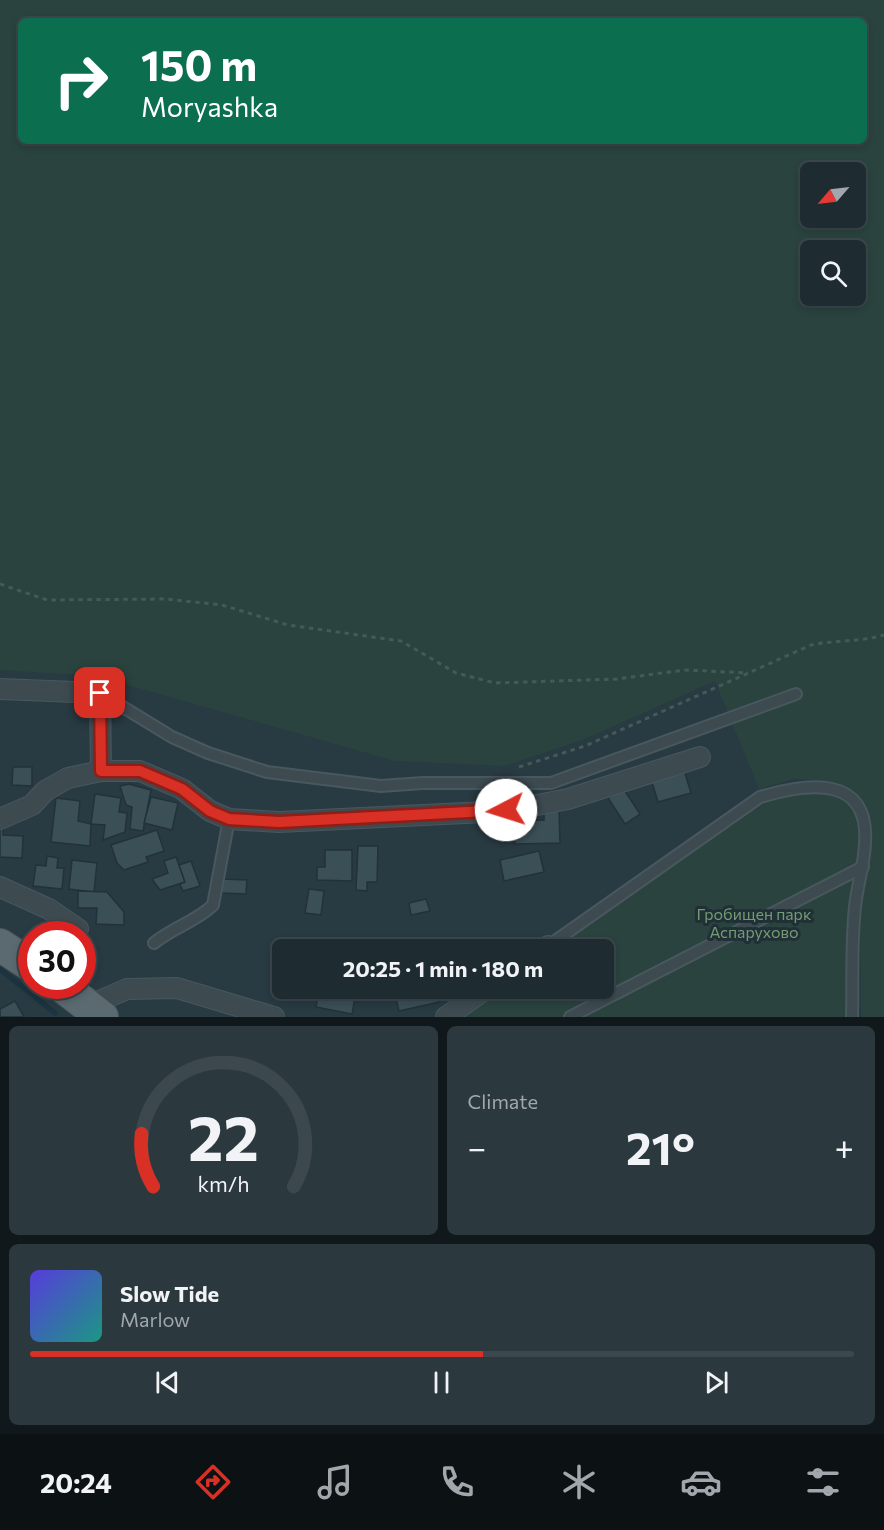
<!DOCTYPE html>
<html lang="en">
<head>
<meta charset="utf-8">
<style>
	:root { --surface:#1e2c32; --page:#2b383e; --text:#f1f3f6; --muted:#a1a7ac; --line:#3c484d; --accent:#d93025 }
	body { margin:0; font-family:Commissioner,sans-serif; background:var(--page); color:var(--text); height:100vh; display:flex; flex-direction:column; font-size:22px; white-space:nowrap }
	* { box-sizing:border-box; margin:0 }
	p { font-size:20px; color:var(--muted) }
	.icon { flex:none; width:33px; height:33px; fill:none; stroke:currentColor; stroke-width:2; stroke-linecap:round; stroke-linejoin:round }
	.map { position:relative; height:1017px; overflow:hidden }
	.panel { display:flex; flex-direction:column; gap:9px; padding:9px; background:#10181c; flex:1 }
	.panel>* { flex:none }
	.guide { position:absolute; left:18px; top:18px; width:849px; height:126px; border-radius:9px; box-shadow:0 3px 9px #0003,0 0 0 2px var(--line); background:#0b6e4f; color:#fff; overflow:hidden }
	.needle { width:39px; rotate:242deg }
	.buttons { position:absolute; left:800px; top:162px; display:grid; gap:12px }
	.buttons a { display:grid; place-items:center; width:66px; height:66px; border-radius:9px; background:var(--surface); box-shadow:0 3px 9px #0003,0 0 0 2px var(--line); font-size:30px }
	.speed { position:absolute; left:18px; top:921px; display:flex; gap:12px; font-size:30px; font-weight:700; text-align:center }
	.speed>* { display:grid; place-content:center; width:78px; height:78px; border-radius:50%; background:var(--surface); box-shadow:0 3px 9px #0003,0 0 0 2px var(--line); line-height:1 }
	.speed .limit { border:9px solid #d22; background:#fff; color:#111 }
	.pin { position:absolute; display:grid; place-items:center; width:51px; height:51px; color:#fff; margin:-26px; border-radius:12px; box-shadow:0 3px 9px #0006 }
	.me { position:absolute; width:66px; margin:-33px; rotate:265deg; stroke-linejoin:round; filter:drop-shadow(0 0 4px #0008) }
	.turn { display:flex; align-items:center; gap:21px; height:126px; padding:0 24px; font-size:27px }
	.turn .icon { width:78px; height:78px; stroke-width:2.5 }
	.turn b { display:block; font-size:42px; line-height:51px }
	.big { font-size:45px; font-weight:700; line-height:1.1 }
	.panel .card { flex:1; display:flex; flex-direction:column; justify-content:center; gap:9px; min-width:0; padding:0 21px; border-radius:9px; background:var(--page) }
	.panel .dial { align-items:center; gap:0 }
	.dial svg { height:156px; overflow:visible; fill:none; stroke:var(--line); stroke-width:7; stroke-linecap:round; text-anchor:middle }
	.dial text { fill:var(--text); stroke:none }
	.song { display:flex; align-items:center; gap:18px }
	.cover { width:72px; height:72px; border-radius:9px; background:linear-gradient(135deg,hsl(250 70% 55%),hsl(170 70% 35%)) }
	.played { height:6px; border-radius:3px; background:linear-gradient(90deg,var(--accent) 55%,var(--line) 55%) }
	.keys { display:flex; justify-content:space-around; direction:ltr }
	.heat { display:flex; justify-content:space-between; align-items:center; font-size:33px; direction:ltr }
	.panel .tiles { flex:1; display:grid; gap:9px; grid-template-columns:1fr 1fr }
	.card:last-child { grid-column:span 2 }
	.trip { position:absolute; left:272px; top:939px; width:342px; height:60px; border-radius:9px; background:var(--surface); box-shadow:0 3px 9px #0003,0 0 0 2px var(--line); font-weight:700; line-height:60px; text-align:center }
	.menu { display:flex; height:96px; justify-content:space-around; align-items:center; background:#0c1214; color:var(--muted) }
	.menu .icon { width:42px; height:42px }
	.menu .selected { color:var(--accent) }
	.menu b { font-size:27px; color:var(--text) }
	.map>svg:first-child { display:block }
</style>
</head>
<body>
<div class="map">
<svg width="884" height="1017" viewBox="0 0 884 1017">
	<rect width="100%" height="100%" fill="#283a42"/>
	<g fill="#2a433f" fill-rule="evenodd">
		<path d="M0 0H884V1017H861L860 906 871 838 870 819 860 797 835 782 794 779 759 789 715 681 585 739 504 766 395 761 96 676 0 670ZM21 21H864V141H21ZM810 172H855V218H810ZM810 250H855V296H810Z"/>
		<path d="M798 789 836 792 855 805C866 847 854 865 850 905 847 942 848 980 846 1017H460L500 989 603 988V950L555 949 765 799Z"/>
	</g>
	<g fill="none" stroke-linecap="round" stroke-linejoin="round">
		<path stroke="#1b3440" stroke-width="5" d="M1 970 55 1013"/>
	</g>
	<g fill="#3b4f57" stroke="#233239" stroke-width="1.5">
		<path d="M13 767H32V786L12 785Z"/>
		<path d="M684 770 691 793 658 802 651 779Z"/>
		<path d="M129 784 151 790 143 831 130 829 132 807 126 805 120 786Z"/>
		<path d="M623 788 640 814 625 824 608 798Z"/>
		<path d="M95 794 121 798 119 812 127 813 125 832 103 840 105 825 91 824Z"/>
		<path d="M151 797 178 803 172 830 144 823Z"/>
		<path d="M56 798 80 801 78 821 91 824 90 846 51 842Z"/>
		<path d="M559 808 560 843 515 844 514 821 544 820V809Z"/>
		<path d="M0 827 3 828V835L23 836 22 858 0 857Z"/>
		<path d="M157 830 164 851 146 857 148 862 124 870 117 863 111 845Z"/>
		<path d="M358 846H378L377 882H367V891L356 890Z"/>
		<path d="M325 850H352V881L317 880V867H325Z"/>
		<path d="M539 851 544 872 504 881 500 860Z"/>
		<path d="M47 856 58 858 57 868H64L62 889 33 886 36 865 46 866Z"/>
		<path d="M176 857 185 882 160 890 152 879 168 873 164 861Z"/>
		<path d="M72 860 97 863 94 892 69 889Z"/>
		<path d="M191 861 200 886 183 891 180 884 185 882 179 865Z"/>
		<path d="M221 879 247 880 246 894 221 893Z"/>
		<path d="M309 889 324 891 321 915 305 913Z"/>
		<path d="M78 891 107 892 124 912V925L96 924 97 908H78Z"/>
		<path d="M426 899 430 911 411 915 409 903Z"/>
		<path d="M436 988 439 1002 399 1011 394 990Z"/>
		<path d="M319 991 355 998 352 1014 316 1007Z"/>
		<path d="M15 1001 24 1017H0V1009Z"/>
	</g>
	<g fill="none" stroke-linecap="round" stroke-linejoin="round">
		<g stroke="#49575e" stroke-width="14">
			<g id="service">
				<path d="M100 693 172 737 208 753 267 772 381 786 423 783H551L796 694"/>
				<path d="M154 943C172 928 197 921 213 905L229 819"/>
				<path d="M548 946 760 797C808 783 870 774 865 844 864 866 857 886 855 907 851 944 853 981 852 1017"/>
				<path d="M570 1017 863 867"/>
			</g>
		</g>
		<g stroke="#49575e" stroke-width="22">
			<g id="minor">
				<path d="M0 689 100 693 101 771"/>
				<path d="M0 819 32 805 45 791 68 778 101 771H140L182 789 210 811 229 819 279 822 506 811 568 799 700 757"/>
				<path d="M0 887 49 909 78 929"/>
				<path d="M542 950 548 946"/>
				<path d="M88 1006 127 989 177 988 274 1017"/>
				<path d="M446 1017 487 988"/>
			</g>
		</g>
		<g stroke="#49575e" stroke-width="34">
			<g id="primary">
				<path d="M0 945 32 966"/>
				<path d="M62 986 102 1017"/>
			</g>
		</g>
		<g stroke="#445a56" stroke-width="3" stroke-dasharray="4.5 4.5" stroke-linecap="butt">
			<path d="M0 584 47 600 166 599 222 605 288 625 401 641 456 673 495 683 617 679 685 670 748 673"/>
			<path d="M519 767 585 746 811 645C836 640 860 642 884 635"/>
		</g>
		<use href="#service" stroke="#3d4b51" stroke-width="10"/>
		<use href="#minor" stroke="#3d4b51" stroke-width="20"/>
		<use href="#primary" stroke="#5b6a71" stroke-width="32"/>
	</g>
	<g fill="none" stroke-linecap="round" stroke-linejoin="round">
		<g stroke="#8d1f18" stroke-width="15">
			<path id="route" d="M100 693 101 771H140L182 789 210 811 229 819 279 822 506 810"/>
		</g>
		<use href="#route" stroke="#d93025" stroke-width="10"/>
	</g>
	<g text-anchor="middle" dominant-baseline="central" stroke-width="6" stroke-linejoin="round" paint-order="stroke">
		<g font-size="16" fill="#749b72" stroke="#213037">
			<text x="754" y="913">Гробищен парк<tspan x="754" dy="18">Аспарухово</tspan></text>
		</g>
	</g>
</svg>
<div class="buttons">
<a><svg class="needle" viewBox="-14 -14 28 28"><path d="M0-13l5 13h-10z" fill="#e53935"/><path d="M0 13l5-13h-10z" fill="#a1a7ac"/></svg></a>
<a><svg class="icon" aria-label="search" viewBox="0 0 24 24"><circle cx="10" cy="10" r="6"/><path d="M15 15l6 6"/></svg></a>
</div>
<div class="speed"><div class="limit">30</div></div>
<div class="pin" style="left:100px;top:693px;background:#d93025"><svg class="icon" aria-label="arrive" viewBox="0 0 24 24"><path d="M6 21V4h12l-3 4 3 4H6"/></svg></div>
<svg class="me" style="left:506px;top:810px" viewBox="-20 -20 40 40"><circle r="19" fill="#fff"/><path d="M0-13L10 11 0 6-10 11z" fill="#d93025"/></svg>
<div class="trip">20:25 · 1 min · 180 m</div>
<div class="guide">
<div class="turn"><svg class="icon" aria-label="right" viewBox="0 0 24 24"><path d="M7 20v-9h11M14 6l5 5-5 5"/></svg><div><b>150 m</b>Moryashka</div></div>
</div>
</div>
<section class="panel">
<div class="tiles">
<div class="card dial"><svg viewBox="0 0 100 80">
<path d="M14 69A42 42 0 1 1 86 69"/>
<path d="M14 69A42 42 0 0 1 8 42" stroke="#d93025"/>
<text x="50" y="56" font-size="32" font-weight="700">22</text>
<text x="50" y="72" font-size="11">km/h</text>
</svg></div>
<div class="card"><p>Climate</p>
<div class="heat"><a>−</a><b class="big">21°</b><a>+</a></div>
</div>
<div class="card">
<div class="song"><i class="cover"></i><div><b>Slow Tide</b><p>Marlow</p></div></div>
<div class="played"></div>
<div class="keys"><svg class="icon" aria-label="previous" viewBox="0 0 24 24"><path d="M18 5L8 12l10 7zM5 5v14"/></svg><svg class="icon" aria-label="pause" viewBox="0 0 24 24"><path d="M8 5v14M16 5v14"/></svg><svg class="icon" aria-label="next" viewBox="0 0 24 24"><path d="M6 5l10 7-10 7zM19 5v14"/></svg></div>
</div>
</div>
</section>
<nav class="menu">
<b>20:24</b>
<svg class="icon selected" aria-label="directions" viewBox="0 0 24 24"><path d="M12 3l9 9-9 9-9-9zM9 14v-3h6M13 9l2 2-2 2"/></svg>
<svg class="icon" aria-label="music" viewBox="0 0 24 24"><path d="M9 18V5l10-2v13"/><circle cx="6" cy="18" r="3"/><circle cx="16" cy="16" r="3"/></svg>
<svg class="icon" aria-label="phone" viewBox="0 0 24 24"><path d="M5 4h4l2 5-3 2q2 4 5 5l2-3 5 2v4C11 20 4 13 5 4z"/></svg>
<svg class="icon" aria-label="climate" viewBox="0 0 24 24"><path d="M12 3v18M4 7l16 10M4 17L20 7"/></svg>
<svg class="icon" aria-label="car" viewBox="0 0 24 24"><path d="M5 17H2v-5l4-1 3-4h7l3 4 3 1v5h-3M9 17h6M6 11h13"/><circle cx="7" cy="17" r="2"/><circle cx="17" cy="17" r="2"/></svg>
<svg class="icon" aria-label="filters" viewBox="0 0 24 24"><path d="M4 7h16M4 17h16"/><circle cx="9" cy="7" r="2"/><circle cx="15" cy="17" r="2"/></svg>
</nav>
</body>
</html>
